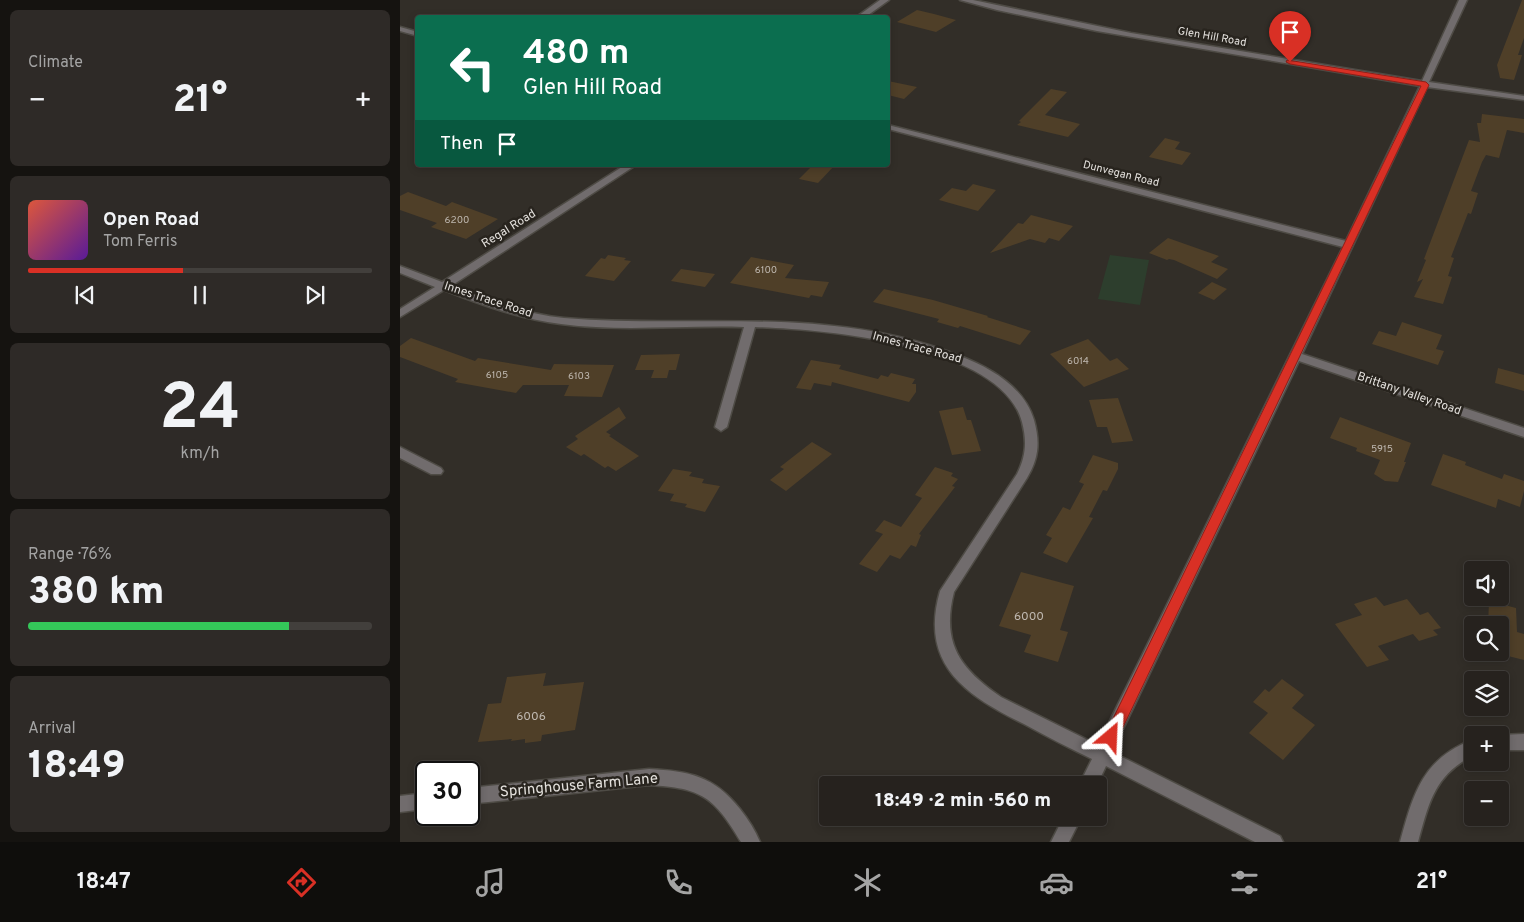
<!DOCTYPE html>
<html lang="en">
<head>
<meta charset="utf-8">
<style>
	:root { --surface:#26221e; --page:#2e2a27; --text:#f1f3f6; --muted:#a4a4a4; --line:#423f3c; --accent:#d93025 }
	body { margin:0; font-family:Overpass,sans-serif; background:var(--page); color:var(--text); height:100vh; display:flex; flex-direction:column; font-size:19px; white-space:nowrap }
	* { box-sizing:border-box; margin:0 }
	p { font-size:16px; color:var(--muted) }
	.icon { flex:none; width:28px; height:28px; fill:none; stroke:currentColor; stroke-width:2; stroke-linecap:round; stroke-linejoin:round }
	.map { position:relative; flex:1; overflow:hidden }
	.side { display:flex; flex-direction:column; gap:10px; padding:10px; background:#151310; width:400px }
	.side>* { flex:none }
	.guide { position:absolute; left:15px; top:15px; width:475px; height:152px; border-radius:5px; box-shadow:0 2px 8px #0003,0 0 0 1px var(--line); background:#0b6e4f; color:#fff; overflow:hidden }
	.controls { position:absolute; left:1064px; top:561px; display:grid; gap:10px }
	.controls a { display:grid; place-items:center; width:45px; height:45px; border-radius:5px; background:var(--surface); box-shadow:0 2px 8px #0003,0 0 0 1px var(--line); font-size:25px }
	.speed { position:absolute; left:15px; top:761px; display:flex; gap:10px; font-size:25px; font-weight:700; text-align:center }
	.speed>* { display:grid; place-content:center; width:65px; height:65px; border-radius:50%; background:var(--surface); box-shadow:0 2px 8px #0003,0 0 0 1px var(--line); line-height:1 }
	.speed .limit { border:2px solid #111; border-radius:8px; background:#fff; color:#111 }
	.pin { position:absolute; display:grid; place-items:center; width:42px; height:42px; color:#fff; margin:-51px -21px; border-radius:50% 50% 50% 0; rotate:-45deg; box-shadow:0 0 5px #0007 }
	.pin .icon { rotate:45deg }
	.me { position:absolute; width:55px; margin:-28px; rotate:26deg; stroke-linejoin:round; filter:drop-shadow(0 0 4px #0008) }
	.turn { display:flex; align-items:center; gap:18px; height:105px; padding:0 25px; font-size:22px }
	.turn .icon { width:65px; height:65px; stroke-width:2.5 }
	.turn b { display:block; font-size:35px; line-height:42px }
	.then { display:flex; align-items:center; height:48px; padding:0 25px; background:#0003; gap:10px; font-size:19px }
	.big { font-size:38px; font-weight:800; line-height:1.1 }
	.side .card { flex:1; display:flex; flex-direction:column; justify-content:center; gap:8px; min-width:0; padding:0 18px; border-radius:8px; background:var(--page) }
	.side .dial { align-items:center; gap:0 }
	.dial b { font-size:65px; line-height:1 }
	.song { display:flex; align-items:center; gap:15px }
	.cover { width:60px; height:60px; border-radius:8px; background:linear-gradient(135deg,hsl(10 70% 55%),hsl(270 70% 35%)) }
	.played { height:5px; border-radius:2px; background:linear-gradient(90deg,var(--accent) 45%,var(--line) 45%) }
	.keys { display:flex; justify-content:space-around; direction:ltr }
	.heat { display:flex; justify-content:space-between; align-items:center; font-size:28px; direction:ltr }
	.charge { height:8px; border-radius:4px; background:linear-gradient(90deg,#34c759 76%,var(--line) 0) }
	.trip { position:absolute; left:419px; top:776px; width:288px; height:50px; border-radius:5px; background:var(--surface); box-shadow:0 2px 8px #0003,0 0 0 1px var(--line); font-weight:800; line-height:50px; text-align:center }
	.tab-bar { display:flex; height:80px; justify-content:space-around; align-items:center; background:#0f0e0c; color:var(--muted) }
	.tab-bar .icon { width:35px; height:35px }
	.tab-bar .on { color:var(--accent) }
	.tab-bar b { font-size:22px; color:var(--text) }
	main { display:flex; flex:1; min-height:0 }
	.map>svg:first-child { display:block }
</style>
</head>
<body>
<main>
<section class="side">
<div class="card"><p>Climate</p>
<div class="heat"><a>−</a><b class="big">21°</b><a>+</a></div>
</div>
<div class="card">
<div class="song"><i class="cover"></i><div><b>Open Road</b><p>Tom Ferris</p></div></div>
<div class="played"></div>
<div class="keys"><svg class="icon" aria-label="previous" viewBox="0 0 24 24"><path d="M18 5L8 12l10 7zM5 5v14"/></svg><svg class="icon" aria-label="pause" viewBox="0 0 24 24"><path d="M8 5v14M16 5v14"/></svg><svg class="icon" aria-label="next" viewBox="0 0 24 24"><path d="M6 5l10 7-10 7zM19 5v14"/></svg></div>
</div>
<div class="card dial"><b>24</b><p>km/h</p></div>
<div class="card"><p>Range · 76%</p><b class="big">380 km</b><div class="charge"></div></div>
<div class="card"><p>Arrival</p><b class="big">18:49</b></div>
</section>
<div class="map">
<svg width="1124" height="842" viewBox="0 0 1124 842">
	<rect width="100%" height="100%" fill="#322e28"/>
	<path fill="#2d3e2d" d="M710 255 749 260 740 305 698 299Z"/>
	<g fill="#4f3f28">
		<path d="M1122 0H1124V38L1118 55H1122L1114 80 1100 78 1097 65Z"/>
		<path d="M517 10 534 14 556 20 536 32 497 22Z"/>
		<path d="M488 81 517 87 504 99 488 95Z"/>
		<path d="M651 89 667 92 645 115 680 124 668 137 617 125 621 122 619 121Z"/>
		<path d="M1082 114 1124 119V133L1107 130 1099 158 1086 155 1082 162 1071 191 1078 193 1071 214 1068 213 1051 257 1054 258 1048 276 1052 277 1043 304 1014 297 1023 279 1017 282 1026 260 1024 259 1069 140 1080 142 1077 123H1081Z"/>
		<path d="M765 138 780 142 775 149 791 153 782 165 749 157Z"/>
		<path d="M413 165H435L418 183 399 179Z"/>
		<path d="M573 184 596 190 578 211 539 200 552 188 566 191Z"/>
		<path d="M8 192 46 206 52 202 98 219 66 239 31 227 37 223 0 210V196Z"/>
		<path d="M631 215 673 226 659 241 649 238 645 243 630 239 590 253 618 223 623 224Z"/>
		<path d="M768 238 819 256 811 262 828 269 817 279 774 260 769 259 767 260 749 253Z"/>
		<path d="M208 255 226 258 224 260 231 261 214 281 185 276 201 258 205 259Z"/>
		<path d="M351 257 394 265 385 278 429 282 422 297 411 295 409 298 330 283Z"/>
		<path d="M281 269 315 274 305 287 271 281Z"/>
		<path d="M812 282 827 289 814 300 798 293Z"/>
		<path d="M484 289 533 300 588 316 587 317 631 331 620 345 560 326 558 328 537 322 539 319 473 302Z"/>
		<path d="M1002 322 1042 335 1036 349 1044 351 1038 365 972 344 979 331 996 336Z"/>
		<path d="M11 338 75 361 78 358 151 370 154 364 214 365 202 397 164 396 169 385H123L116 393 55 382 58 379 0 357V346Z"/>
		<path d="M688 339 710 361 717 358 729 369 684 387 650 354Z"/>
		<path d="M280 354 276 370H269L267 378H251L254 370H235L241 355Z"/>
		<path d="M411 360 441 365 439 369 478 379 481 375 488 377 491 373 515 379 512 384H516V392L509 402 432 382 431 386 414 383 411 390 396 388Z"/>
		<path d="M1098 368 1124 375V391L1095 383Z"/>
		<path d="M718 398 733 441 712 443 707 427H697L689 400Z"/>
		<path d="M219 407 226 418 206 432 211 435 209 436 239 456 216 471 208 466 205 468 184 454 181 456 166 447 178 439 175 436Z"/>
		<path d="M563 407 567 420H571L581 451 552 455 539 411Z"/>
		<path d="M940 417 1011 443 1004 462H1006L998 482 985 481 974 474 980 460 956 451 957 448 930 438Z"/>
		<path d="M412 442 432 454 386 491 370 480 384 469 380 467Z"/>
		<path d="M1043 454 1066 462 1065 465 1102 479 1104 474 1124 481V491L1120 507 1098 499 1096 508 1031 485Z"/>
		<path d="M693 455 718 463V469L707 491 703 490 689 517 693 518 667 563 643 553 652 538 646 535 663 507 670 510 684 484 679 482Z"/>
		<path d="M535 467 553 473 551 476 558 479 552 486 555 487 519 534 521 535 516 547 511 545 500 559 490 555 477 572 459 564 483 534 475 531 484 520 501 527 522 498 515 495Z"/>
		<path d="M273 469 292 472 289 476 304 479 302 483 320 486 305 512 285 507 287 504 270 501 274 494 258 491Z"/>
		<path d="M621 572 674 586 660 630 668 632 658 662 624 652 631 635 599 626Z"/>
		<path d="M976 597 984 606 1007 599 1020 615 1028 612 1041 628 1033 630 1038 635 1019 641 1013 634 978 646 989 660 967 667 935 624 962 615 954 604Z"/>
		<path d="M1089 601 1116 608 1117 632 1124 634V660L1100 654V625H1088Z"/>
		<path d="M146 673 143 686 184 682 175 730 142 735 141 741 125 743V739L111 741 112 739 78 742 88 704 101 703 107 677Z"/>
		<path d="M882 679 904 695 892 708 915 725 883 760 849 733 868 713 853 702 865 689 869 692Z"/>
	</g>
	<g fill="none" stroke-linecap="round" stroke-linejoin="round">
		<g stroke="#4e4b45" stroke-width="3">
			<g id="minor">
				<path d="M480 0H489L464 18H455Z"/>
				<path d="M560 0H573L731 33 1022 81 1059 0H1067L1029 82 1124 96V100L1027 87 902 354 1124 428V437L899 361 712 752 880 836 883 842H855L706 766 697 785H679L692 759C669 748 646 736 624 724 565 695 519 664 540 591L617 474C626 456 627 441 622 422 601 344 422 329 355 327L327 427 321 431 315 427 344 327C283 325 221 332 161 324 121 319 82 305 44 290L0 317V309L35 287 0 273V266L42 282 225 165H236L51 286C87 300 125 314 164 318 297 329 431 304 560 356 591 368 624 387 634 420 640 442 639 458 627 478L554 592C541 643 560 669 601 697L698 745 943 247 488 129V125L946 241 1020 86 697 31 597 10Z"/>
				<path d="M0 27 18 32V36L0 31Z"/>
				<path d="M0 447 41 468 43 471 41 474H31L0 458Z"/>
				<path d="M1124 734V750H1100V735H1098Z"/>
				<path d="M1072 740V756C1034 776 1029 803 1018 842H1000C1013 795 1022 759 1072 740Z"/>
				<path d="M249 769C289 771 314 776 340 809 348 819 355 830 360 842H341C314 797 302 788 249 785L69 804V788Z"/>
				<path d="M26 793V809L0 812V796Z"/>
				<path d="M663 818H681L669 842H651Z"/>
			</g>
		</g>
		<use href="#minor" fill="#716c6d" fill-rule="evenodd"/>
	</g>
	<path fill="#d93025" stroke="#8d1f18" d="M887 60 1026 82 1029 85 716 742 711 744 706 742 703 737 706 733 1021 86 890 64 886 62Z"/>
	<g text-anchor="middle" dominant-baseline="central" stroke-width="5" stroke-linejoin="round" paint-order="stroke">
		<g font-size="10" fill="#bfb8b0">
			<text x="57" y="220">6200</text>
			<text x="366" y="270">6100</text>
			<text x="678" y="361">6014</text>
			<text x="97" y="375">6105</text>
			<text x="179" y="376">6103</text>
			<text x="982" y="449">5915</text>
		</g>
		<g font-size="11" fill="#e4e1dd" stroke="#28241e">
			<text transform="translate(812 37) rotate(10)">Glen Hill Road</text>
			<text transform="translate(721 174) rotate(14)">Dunvegan Road</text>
		</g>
		<g font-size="12" fill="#e4e1dd" stroke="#28241e">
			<text transform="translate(109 229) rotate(-32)">Regal Road</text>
			<text transform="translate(88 300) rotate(18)">Innes Trace Road</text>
			<text transform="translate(517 348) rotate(15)">Innes Trace Road</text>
			<text transform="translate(1009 394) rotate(19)">Brittany Valley Road</text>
		</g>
		<g font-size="12" fill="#bfb8b0">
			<text x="629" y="617">6000</text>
			<text x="131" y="717">6006</text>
		</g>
		<g font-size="15" fill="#e4e1dd" stroke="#28241e">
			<text transform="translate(179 786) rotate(-5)">Springhouse Farm Lane</text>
		</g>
	</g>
</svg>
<div class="controls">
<a><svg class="icon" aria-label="sound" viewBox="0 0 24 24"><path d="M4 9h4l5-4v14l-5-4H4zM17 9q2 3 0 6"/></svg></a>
<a><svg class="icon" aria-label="search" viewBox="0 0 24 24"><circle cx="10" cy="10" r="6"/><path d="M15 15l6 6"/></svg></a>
<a><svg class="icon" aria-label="layers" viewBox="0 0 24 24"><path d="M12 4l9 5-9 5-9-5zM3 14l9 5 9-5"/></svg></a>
<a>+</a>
<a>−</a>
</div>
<div class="speed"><div class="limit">30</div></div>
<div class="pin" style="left:890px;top:62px;background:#d93025"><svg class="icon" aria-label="arrive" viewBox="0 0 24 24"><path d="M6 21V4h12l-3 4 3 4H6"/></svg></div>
<svg class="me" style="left:711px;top:737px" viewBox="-20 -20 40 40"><path d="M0-17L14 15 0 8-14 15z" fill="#d93025" stroke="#fff" stroke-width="4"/></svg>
<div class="trip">18:49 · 2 min · 560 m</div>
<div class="guide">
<div class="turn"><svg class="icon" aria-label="left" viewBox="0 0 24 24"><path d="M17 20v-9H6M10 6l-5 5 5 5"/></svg><div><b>480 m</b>Glen Hill Road</div></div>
<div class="then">Then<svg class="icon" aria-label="arrive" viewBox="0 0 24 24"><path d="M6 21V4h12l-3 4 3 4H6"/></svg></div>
</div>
</div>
</main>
<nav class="tab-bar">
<b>18:47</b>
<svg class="icon on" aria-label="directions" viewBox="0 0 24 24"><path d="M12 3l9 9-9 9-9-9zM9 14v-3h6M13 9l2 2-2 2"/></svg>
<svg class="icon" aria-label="music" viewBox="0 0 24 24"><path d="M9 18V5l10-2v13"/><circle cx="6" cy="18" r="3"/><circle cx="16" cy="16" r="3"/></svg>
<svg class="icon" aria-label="phone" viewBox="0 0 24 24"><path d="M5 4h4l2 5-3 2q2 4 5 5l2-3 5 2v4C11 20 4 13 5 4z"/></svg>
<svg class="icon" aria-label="climate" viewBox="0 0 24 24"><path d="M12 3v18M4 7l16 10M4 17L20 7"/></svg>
<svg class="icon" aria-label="car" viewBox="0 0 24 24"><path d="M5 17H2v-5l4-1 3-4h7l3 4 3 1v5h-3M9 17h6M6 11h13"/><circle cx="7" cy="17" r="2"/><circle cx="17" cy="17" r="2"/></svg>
<svg class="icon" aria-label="filters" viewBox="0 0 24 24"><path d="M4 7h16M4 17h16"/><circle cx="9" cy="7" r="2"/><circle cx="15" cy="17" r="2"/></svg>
<b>21°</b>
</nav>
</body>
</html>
